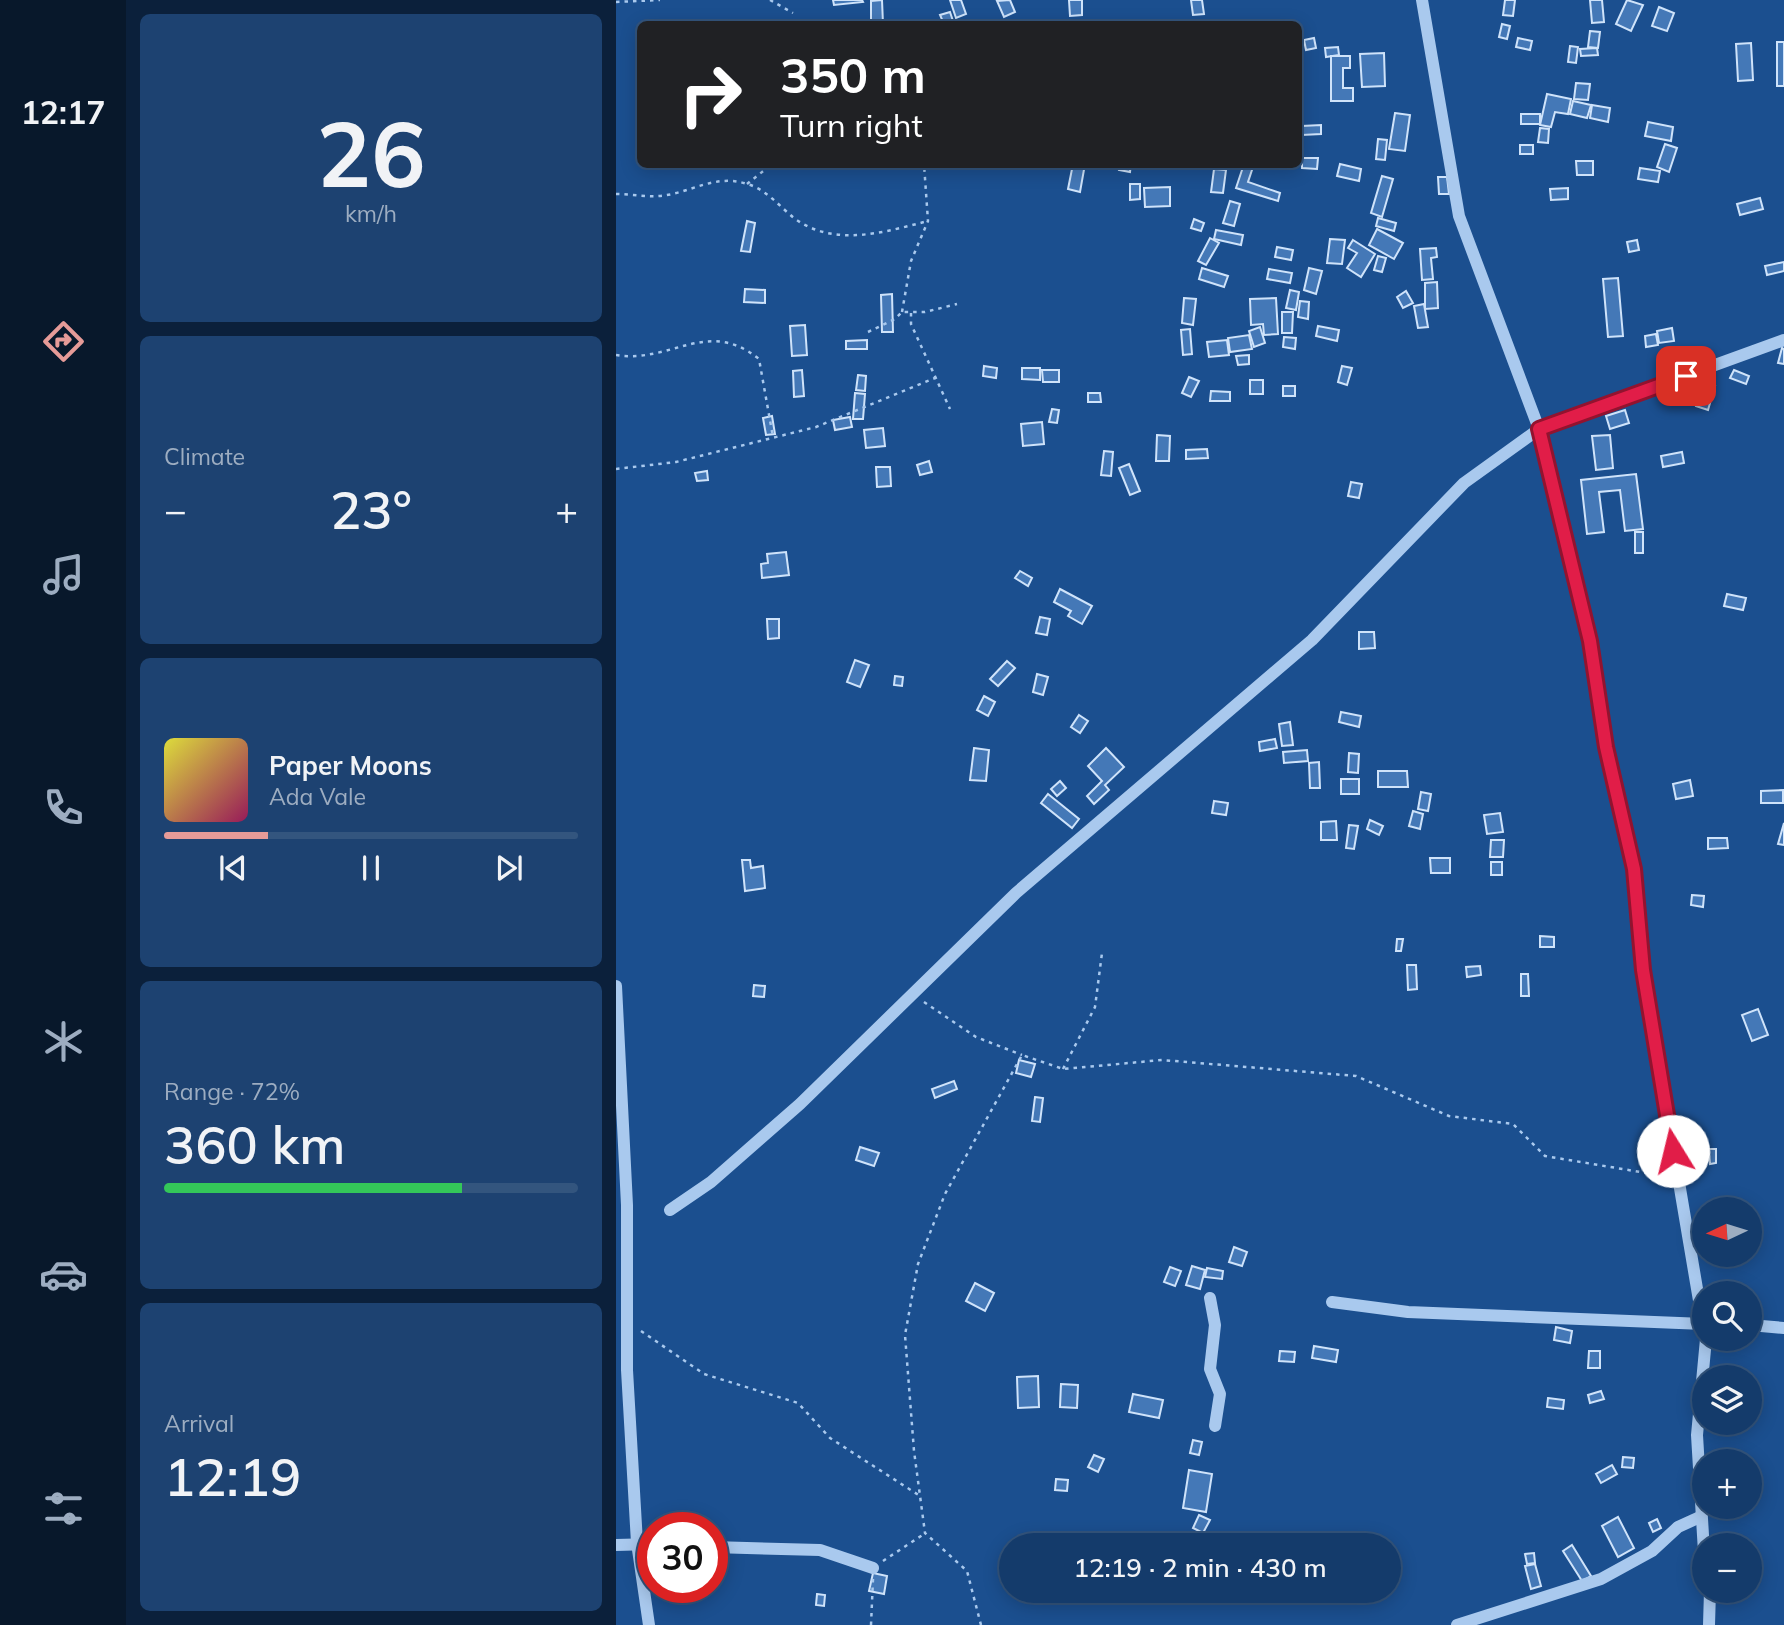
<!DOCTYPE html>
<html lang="en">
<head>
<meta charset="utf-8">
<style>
	:root { --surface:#143b6b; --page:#1d4271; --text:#f1f3f6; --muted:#9dadc1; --line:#33557e; --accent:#e69b98 }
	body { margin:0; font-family:Mulish,sans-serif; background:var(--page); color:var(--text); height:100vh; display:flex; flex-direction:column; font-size:26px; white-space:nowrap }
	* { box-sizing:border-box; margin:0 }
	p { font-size:23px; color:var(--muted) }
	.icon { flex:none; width:38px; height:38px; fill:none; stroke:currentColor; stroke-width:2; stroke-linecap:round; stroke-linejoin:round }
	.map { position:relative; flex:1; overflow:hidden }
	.drawer { display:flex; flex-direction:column; gap:14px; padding:14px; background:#0b203b; width:490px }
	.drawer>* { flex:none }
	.banner { position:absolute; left:21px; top:21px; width:665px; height:147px; border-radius:10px; box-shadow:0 4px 18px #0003,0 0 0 2px var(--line); background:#202124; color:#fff; overflow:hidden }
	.needle { width:46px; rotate:266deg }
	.fabs { position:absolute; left:1076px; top:1197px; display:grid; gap:14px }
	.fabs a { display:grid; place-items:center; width:70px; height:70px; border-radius:50%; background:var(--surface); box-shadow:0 4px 18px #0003,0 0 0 2px var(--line); font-size:35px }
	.speed { position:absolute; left:21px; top:1512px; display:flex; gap:14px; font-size:35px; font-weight:700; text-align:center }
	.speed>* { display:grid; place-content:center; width:91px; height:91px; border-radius:50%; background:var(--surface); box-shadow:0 4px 18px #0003,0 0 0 2px var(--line); line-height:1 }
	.speed .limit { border:10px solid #d22; background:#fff; color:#111 }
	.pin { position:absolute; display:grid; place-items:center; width:60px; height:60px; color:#fff; margin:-30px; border-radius:14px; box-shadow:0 4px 10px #0006 }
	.me { position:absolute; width:77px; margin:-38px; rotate:351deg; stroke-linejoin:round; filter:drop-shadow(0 0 5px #0008) }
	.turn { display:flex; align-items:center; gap:24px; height:147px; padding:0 28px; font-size:32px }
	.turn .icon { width:91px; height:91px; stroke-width:2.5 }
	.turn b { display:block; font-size:49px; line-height:60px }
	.big { font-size:52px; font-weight:600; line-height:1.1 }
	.drawer .tile { flex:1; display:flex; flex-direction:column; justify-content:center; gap:10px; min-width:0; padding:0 24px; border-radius:10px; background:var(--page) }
	.drawer .dial { align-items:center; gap:0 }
	.dial b { font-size:91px; line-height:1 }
	.song { display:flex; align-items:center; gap:21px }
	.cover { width:84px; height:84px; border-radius:10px; background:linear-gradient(135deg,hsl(60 70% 55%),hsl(330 70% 35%)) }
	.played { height:7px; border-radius:4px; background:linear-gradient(90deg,var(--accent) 25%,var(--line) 25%) }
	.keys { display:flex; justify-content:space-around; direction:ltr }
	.heat { display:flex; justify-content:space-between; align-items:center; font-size:38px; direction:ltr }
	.charge { height:10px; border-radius:5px; background:linear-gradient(90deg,#34c759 72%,var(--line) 0) }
	.trip { position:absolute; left:383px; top:1533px; width:402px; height:70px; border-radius:35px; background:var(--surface); box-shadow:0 4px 18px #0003,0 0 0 2px var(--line); font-weight:600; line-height:70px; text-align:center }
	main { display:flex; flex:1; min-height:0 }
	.dock { display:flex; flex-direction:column; width:126px; justify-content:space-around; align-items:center; background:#08182b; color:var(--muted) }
	.dock .icon { width:49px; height:49px }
	.dock .active { color:var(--accent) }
	.dock b { font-size:32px; color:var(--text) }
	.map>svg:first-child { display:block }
</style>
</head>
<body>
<main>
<nav class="dock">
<b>12:17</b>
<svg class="icon active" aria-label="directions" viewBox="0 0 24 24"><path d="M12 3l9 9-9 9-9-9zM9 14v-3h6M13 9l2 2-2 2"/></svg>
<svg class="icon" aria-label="music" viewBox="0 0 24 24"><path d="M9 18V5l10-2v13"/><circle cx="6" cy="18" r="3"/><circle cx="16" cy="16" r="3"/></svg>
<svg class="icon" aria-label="phone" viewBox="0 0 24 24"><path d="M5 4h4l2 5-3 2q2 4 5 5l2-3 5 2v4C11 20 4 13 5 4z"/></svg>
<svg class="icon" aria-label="climate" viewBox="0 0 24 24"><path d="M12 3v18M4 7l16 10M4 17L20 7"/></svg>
<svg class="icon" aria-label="car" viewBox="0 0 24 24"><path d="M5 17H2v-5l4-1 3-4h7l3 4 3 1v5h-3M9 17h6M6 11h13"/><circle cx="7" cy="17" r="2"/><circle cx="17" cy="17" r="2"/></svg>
<svg class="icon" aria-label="filters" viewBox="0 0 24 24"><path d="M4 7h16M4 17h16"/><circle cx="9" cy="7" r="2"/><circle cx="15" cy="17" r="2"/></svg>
</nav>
<section class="drawer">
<div class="tile dial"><b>26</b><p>km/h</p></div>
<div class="tile"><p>Climate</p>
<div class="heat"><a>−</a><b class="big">23°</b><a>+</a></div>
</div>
<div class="tile">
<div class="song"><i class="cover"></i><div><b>Paper Moons</b><p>Ada Vale</p></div></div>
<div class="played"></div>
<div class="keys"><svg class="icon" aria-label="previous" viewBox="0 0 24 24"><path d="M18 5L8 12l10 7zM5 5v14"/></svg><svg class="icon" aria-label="pause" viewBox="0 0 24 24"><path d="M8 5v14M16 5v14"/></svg><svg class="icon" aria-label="next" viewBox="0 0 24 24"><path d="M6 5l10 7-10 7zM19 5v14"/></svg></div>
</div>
<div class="tile"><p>Range · 72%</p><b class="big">360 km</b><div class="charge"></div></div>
<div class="tile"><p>Arrival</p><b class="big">12:19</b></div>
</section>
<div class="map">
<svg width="1168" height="1625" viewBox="0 0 1168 1625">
	<rect width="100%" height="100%" fill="#1b4f8f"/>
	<g fill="#4478b7" stroke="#cfe3fa" stroke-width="2">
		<path d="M217 0H246L247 2 218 5Z"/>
		<path d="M266 0 267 24H255V1Z"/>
		<path d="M334 0H345L350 14 340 18Z"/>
		<path d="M394 0 399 12 388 17 381 1Z"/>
		<path d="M453 0H466V15L454 16Z"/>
		<path d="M575 0H586L588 14 577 15Z"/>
		<path d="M889 0H899L897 16 887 15Z"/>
		<path d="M974 0H986L988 22 976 23Z"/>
		<path d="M1011 0 1027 5 1015 31 1000 24Z"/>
		<path d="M1043 7 1058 13 1051 31 1036 26Z"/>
		<path d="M334 12 338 24H328L324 15Z"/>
		<rect x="576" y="21" width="19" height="3"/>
		<path d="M886 24 894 26 891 39 883 37Z"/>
		<path d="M974 31 984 32 982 48 972 47Z"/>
		<path d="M698 38 700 48 690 50 688 40Z"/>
		<path d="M902 38 916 41 914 50 900 47Z"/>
		<rect x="1161" y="42" width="7" height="44"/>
		<path d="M1135 43 1137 80 1122 81 1120 44Z"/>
		<path d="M954 46 962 47 960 63 952 62Z"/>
		<path d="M722 47 723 55 710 57 709 48Z"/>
		<path d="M981 48 982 55 965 56 964 49Z"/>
		<path d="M768 53 769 86 746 87 744 54Z"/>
		<path d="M715 56H734V68H727V88H737V101H715Z"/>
		<path d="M960 83 974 84 972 100 958 99Z"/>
		<path d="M931 94 955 99 952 114 939 112 935 127 924 125Z"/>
		<path d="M957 101 975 105 971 118 954 114Z"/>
		<path d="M976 105 994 108 992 122 974 118Z"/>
		<path d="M779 113 794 115 789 151 773 149Z"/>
		<rect x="905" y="114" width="19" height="10"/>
		<path d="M1032 122 1057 127 1055 141 1029 136Z"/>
		<path d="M705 125V134L686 135V126Z"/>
		<path d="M924 128 933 129 932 143 922 142Z"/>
		<path d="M762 139 771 140 769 160 760 159Z"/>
		<path d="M1049 144 1061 148 1053 172 1041 167Z"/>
		<rect x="904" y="145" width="13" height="9"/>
		<path d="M686 158H702L701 169 686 168Z"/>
		<path d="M960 161H977V175H961Z"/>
		<path d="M457 164H469L464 192 452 189Z"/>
		<path d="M504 164H515L514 172 503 170Z"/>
		<path d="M628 164 637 167 632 182 664 193 662 201 620 188Z"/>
		<path d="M724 164 745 169 743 181 721 176Z"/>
		<path d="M1024 168 1044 171 1042 182 1022 179Z"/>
		<path d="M598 169 610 170 607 193 595 192Z"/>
		<path d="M766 176 777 179 766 217 755 213Z"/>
		<path d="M822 177H831L833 194H823Z"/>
		<path d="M514 184H524V199L514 200Z"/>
		<path d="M554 187V206L529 207 528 188Z"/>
		<path d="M952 188V199L935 200 934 189Z"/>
		<path d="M1144 198 1147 209 1124 215 1121 204Z"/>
		<path d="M614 201 624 204 618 226 607 223Z"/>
		<path d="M762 218 780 223 778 231 760 226Z"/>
		<path d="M578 219 588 223 585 231 575 228Z"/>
		<path d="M131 221 139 223 134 252 125 251Z"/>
		<path d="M761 229 787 243 778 259 753 245Z"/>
		<path d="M600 230 627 235 625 245 598 239Z"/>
		<path d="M594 238 603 243 590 265 582 261Z"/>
		<path d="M714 239 729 240 726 264 711 263Z"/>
		<path d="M737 240 759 254 745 277 731 268 741 253 732 248Z"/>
		<path d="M1021 240 1023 250 1013 252 1011 242Z"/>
		<path d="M661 247 677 250 675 260 659 257Z"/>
		<path d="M820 248 821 257 815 258 817 279 806 280 804 249Z"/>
		<path d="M762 256 770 258 766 272 758 270Z"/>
		<path d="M1168 262V271L1151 275 1149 266Z"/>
		<path d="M586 268 612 276 608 287 583 279Z"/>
		<path d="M693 268 706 271 700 294 688 290Z"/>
		<path d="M653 269 676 273 674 283 651 279Z"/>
		<path d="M1002 278 1007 336 992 337 987 279Z"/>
		<path d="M821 282 822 308 809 309V283Z"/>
		<path d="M129 289 149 290V303L128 302Z"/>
		<path d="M674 290 683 292 680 310 670 308Z"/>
		<path d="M790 291 797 303 787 308 781 297Z"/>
		<path d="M276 294 277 332H266L265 295Z"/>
		<path d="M568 298 580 299 577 325 566 323Z"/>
		<path d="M660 298 662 334 648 335 647 324 635 325 634 299Z"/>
		<path d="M684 301 693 302 692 319 682 317Z"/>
		<path d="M808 304 812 327 802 328 798 306Z"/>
		<path d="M666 312H677L676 333H666Z"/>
		<path d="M189 325 191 355 176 356 174 326Z"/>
		<path d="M702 326 723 330 721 341 700 336Z"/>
		<path d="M644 327 649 343 638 347 633 331Z"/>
		<path d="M1056 328 1058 341 1043 343 1041 331Z"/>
		<path d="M574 329 576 354 567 355 565 330Z"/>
		<path d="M1040 334 1042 345 1030 347 1029 336Z"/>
		<path d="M633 335 636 349 614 352 612 338Z"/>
		<path d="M668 337 680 338 679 349 667 347Z"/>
		<path d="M251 340V349H230V341Z"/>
		<path d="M611 340 613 355 593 357 591 342Z"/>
		<path d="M1166 348 1168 349V364L1162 363Z"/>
		<path d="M633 355V364L622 365 620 356Z"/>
		<path d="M368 366 381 368 380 378 367 376Z"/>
		<path d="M726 366 736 368 731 385 722 382Z"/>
		<path d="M406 368H424V380L406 379Z"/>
		<path d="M186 370 188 396 178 397 177 371Z"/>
		<path d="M426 370H443V382H427Z"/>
		<path d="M1118 370 1133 376 1130 384 1114 378Z"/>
		<path d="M242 375 250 376 249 391 240 390Z"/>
		<path d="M573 377 583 381 575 397 566 393Z"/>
		<rect x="634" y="380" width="13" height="14"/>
		<path d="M1087 382 1099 386 1092 410 1080 406Z"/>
		<rect x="667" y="386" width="12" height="10"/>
		<path d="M595 391 614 392V401H594Z"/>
		<path d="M239 393 249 394 247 419H237Z"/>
		<path d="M472 393H484L485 402H472Z"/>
		<path d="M436 409 443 410 441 423 433 422Z"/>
		<path d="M1009 410 1013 423 994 429 990 416Z"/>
		<path d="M156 416 159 434 150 435 147 418Z"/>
		<path d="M234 417 236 427 219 430 217 420Z"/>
		<path d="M426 422 428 444 407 446 405 424Z"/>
		<path d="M267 428 269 446 250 448 248 430Z"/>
		<path d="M541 435 554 436 553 461H540Z"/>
		<path d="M994 435 997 468 980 470 976 436Z"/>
		<path d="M591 449 592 458 570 459V450Z"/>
		<path d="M488 451 497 452 495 476 485 475Z"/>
		<path d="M1066 452 1068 463 1047 467 1045 456Z"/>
		<path d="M313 461 316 472 304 475 301 465Z"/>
		<path d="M513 464 524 491 514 495 503 468Z"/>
		<path d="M260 467H274L275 486 261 487Z"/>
		<path d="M91 471 92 480 81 481 79 473Z"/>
		<path d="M1020 474 1027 529 1009 531 1004 490 983 492 988 532 971 534 965 480Z"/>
		<path d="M735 482 746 484 743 498 732 496Z"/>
		<rect x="1019" y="532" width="8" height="21"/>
		<path d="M170 552 173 575 146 578 145 564 152 563 151 554Z"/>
		<path d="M404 571 416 578 412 586 399 578Z"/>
		<path d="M444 589 476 606 466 624 452 616 455 611 438 602Z"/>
		<path d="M1111 594 1130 598 1127 610 1108 606Z"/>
		<path d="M424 617 434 619 431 635 420 633Z"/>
		<path d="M151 619H163V638L152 639Z"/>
		<path d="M743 632H758L759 648 743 649Z"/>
		<path d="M239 660 253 665 244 687 231 682Z"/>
		<path d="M391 661 399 668 382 686 374 679Z"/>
		<path d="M421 674 432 677 427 695 417 692Z"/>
		<path d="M279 676 287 677 286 686 278 685Z"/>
		<path d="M368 696 379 702 372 716 361 710Z"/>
		<path d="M725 712 745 716 743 727 723 722Z"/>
		<path d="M463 715 472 721 464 733 455 727Z"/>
		<path d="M674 722 677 745 666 746 663 724Z"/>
		<path d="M659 739 661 748 644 751 643 742Z"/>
		<path d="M358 748 373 750 370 781 354 780Z"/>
		<path d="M490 748 508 767 489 785 493 790 478 804 471 796 486 781 472 766Z"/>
		<path d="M691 750 692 761 668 763 667 752Z"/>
		<path d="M733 753 743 754 742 773 732 772Z"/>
		<path d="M703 762 704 788H694L693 763Z"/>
		<path d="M762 771H791L792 787H762Z"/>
		<rect x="725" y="779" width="18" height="15"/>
		<path d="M1074 780 1077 796 1060 799 1057 784Z"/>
		<path d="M444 781 450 788 441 796 435 789Z"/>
		<path d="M1167 790V803H1145V791Z"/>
		<path d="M805 792 815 794 812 811 802 809Z"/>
		<path d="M432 794 463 819 456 828 425 803Z"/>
		<path d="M598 801 612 803 610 815 596 813Z"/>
		<path d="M797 811 807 814 804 829 793 826Z"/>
		<path d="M884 813 887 832 871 834 868 815Z"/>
		<path d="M754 820 767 826 763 835 751 829Z"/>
		<path d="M720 821 721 840H705V822Z"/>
		<path d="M1168 823V845L1162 844Z"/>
		<path d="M733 825 742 826 738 849 730 848Z"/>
		<path d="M1092 838H1111L1112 848 1092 849Z"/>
		<path d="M875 840H888L887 857H874Z"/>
		<path d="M814 858H834V873H815Z"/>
		<path d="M126 860H134L135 868 147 866 149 888 129 891Z"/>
		<rect x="875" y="862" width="11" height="13"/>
		<path d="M1076 895 1088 896 1087 907 1075 905Z"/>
		<path d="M924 936 938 937V947H924Z"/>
		<path d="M781 939H787L785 951H780Z"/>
		<path d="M791 965H800L801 989 792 990Z"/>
		<path d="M864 966 865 975 851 977 850 967Z"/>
		<path d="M905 974H912L913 996H905Z"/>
		<path d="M138 985 149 986 148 997 137 996Z"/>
		<path d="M1142 1009 1152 1035 1136 1041 1126 1015Z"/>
		<path d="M403 1060 419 1064 415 1077 400 1073Z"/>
		<path d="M338 1081 341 1089 319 1098 316 1089Z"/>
		<path d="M419 1097 427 1098 424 1122 416 1121Z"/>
		<path d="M244 1147 263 1153 258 1166 240 1160Z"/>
		<path d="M1093 1149H1100V1163L1094 1164Z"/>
		<path d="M618 1247 631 1252 626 1266 613 1262Z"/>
		<path d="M576 1266 589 1270 584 1289 570 1285Z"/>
		<path d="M554 1267 565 1271 559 1286 548 1282Z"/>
		<path d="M591 1268 607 1271 606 1279 589 1277Z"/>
		<path d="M359 1283 378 1293 369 1311 350 1301Z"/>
		<path d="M940 1327 956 1331 954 1343 938 1340Z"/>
		<path d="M698 1346 722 1350 720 1362 696 1358Z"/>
		<path d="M664 1351 679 1352 678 1362 663 1361Z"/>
		<path d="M973 1351H984V1368H972Z"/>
		<path d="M422 1376 423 1407 402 1408 401 1377Z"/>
		<path d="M445 1384 462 1385 461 1408 444 1407Z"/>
		<path d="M985 1391 988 1399 974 1403 972 1395Z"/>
		<path d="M517 1394 547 1400 543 1418 513 1412Z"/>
		<path d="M932 1398 948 1400 947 1409 931 1407Z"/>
		<path d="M577 1440 586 1442 583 1455 574 1453Z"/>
		<path d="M478 1455 488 1459 482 1472 472 1467Z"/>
		<path d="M1007 1457 1018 1458 1017 1468 1006 1467Z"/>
		<path d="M996 1465 1001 1474 985 1483 980 1474Z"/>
		<path d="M573 1470 596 1474 590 1512 567 1508Z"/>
		<path d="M440 1479 452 1480 451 1491 439 1490Z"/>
		<path d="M583 1515 594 1520 587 1533 577 1528Z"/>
		<path d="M1002 1517 1018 1548 1002 1557 986 1526Z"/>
		<path d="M1041 1519 1045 1528 1037 1532 1033 1523Z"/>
		<path d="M956 1545 975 1576 966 1581 947 1551Z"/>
		<path d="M918 1553 919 1563 911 1564 909 1554Z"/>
		<path d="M919 1564 925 1586 915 1589 909 1566Z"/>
		<path d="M257 1573 271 1576 268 1594 253 1591Z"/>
		<path d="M201 1594 209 1595 208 1606 200 1605Z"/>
	</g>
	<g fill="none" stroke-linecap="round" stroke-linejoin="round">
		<g stroke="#a9c9ee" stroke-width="2.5" stroke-dasharray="3.5 5" stroke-linecap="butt">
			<path d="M154 0 177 13"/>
			<path d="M0 2 44 0"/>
			<path d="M131 184 156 164"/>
			<path d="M0 194C14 194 29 197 43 196 73 194 99 173 131 184 150 189 164 207 178 218 218 248 269 232 312 221"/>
			<path d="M286 312 295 261 312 221 308 164"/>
			<path d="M295 313V324L334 409"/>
			<path d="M252 332 279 319 286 312H309L341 304"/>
			<path d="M0 355C55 364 91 317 143 359L157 437"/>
			<path d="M0 469 60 462 200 427 319 378"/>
			<path d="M308 1002 360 1037 406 1055"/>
			<path d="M447 1069 479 1007 486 953"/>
			<path d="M25 1331 88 1374 182 1403 214 1438 304 1496"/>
			<path d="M267 1561 308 1534"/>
			<path d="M255 1625 257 1579"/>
			<path d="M365 1625 351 1571 309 1533 298 1451 289 1335 302 1264 329 1194 406 1055 447 1069 546 1060 740 1076 833 1116 897 1124 929 1156 1048 1176"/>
		</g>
		<g stroke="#a9c9ee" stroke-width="12">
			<path d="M806 0 843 216 923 429 974 641 990 747 1018 869 1027 970 1088 1330"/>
			<path d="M0 986 11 1205V1370L21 1543 33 1625"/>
			<path d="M54 1210 95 1182 184 1104 400 893 696 640 848 483 923 429 1168 340"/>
			<path d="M594 1298 599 1325 594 1369 604 1394 599 1426"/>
			<path d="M716 1302 792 1312 1088 1324"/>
			<path d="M1134 1325 1168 1328"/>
			<path d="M0 1545 37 1544"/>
			<path d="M96 1547 204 1550 257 1568"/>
			<path d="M1088 1552 1081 1435 1090 1339"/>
			<path d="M841 1625 985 1579 1036 1551 1062 1527 1084 1517"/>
			<path d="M1093 1625 1094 1591"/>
		</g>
	</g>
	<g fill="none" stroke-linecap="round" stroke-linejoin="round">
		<g stroke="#92132f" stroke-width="18">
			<path id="route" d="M1057 1151 1027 970 1018 869 990 747 974 641 923 429 1070 376"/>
		</g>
		<use href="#route" stroke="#e11d48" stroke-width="12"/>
	</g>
</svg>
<div class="fabs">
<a><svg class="needle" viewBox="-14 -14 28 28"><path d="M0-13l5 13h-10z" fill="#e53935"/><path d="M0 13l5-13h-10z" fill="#9dadc1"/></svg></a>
<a><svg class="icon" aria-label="search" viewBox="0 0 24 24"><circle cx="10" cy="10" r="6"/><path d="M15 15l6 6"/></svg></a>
<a><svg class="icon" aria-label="layers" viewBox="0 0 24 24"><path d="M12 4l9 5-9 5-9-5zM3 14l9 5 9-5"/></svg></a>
<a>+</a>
<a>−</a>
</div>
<div class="speed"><div class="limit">30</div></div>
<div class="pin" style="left:1070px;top:376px;background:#d93025"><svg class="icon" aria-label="arrive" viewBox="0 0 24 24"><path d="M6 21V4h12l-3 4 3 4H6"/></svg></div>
<svg class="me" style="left:1057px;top:1151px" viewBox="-20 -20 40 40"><circle r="19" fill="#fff"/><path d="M0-13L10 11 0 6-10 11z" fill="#e11d48"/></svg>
<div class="trip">12:19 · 2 min · 430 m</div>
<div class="banner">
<div class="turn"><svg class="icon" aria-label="right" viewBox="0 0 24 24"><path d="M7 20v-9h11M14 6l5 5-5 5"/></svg><div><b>350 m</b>Turn right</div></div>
</div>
</div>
</main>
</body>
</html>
